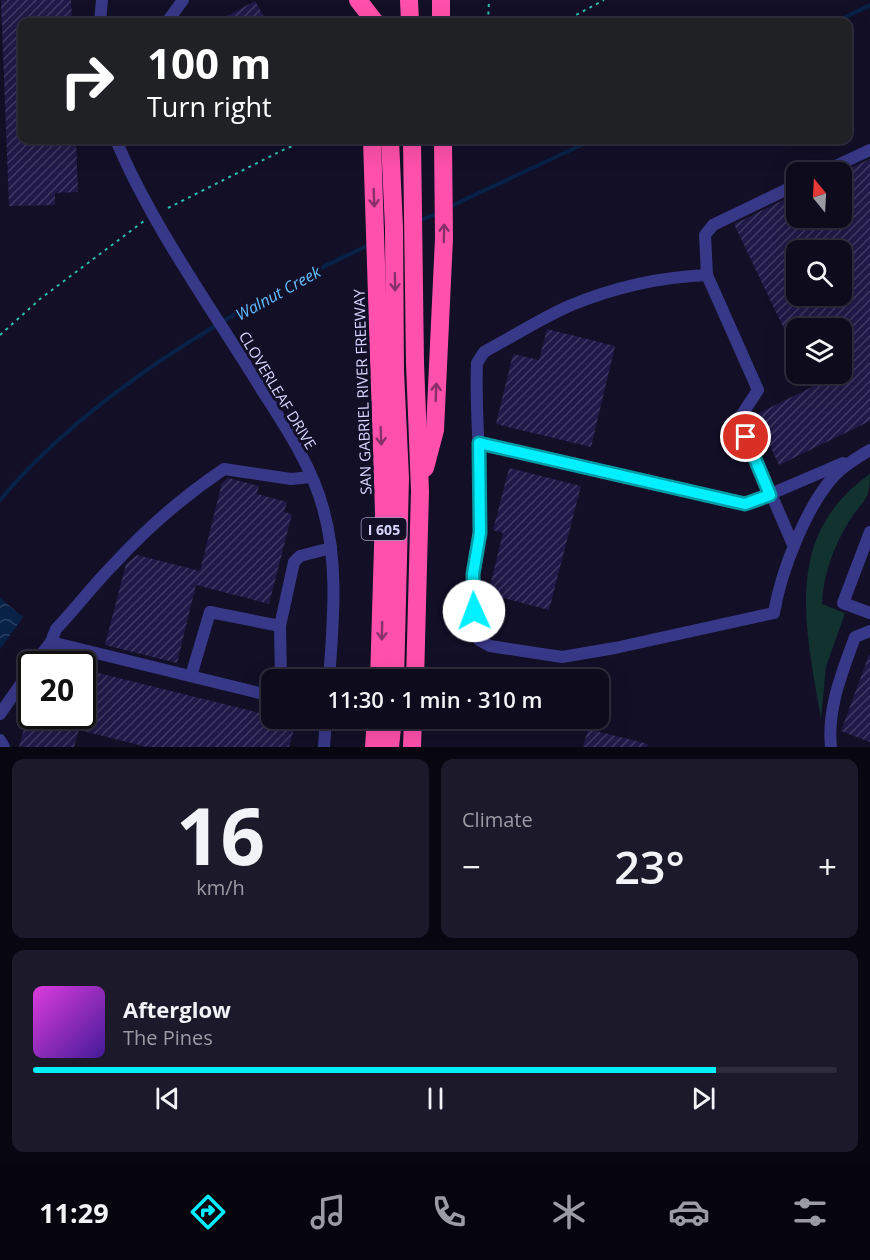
<!DOCTYPE html>
<html lang="en">
<head>
<meta charset="utf-8">
<style>
	:root { --surface:#0e0b1d; --page:#1c192a; --text:#f1f3f6; --muted:#9b9ba4; --line:#2e2b3b; --accent:#01f0ff }
	body { margin:0; font-family:"Open Sans",sans-serif; background:var(--page); color:var(--text); height:100vh; display:flex; flex-direction:column; font-size:22px; white-space:nowrap }
	* { box-sizing:border-box; margin:0 }
	p { font-size:20px; color:var(--muted) }
	.icon { flex:none; width:33px; height:33px; fill:none; stroke:currentColor; stroke-width:2; stroke-linecap:round; stroke-linejoin:round }
	.map { position:relative; height:747px; overflow:hidden }
	.details { display:flex; flex-direction:column; gap:12px; padding:12px; background:#080610; flex:1 }
	.details>* { flex:none }
	.hud { position:absolute; left:18px; top:18px; width:834px; height:126px; border-radius:12px; box-shadow:0 6px 24px #0002,0 0 0 2px var(--line); background:#202124; color:#fff; overflow:hidden }
	.needle { width:39px; rotate:342deg }
	.fabs { position:absolute; left:786px; top:162px; display:grid; gap:12px }
	.fabs a { display:grid; place-items:center; width:66px; height:66px; border-radius:12px; background:var(--surface); box-shadow:0 6px 24px #0002,0 0 0 2px var(--line); font-size:30px }
	.speed { position:absolute; left:18px; top:651px; display:flex; gap:12px; font-size:30px; font-weight:700; text-align:center }
	.speed>* { display:grid; place-content:center; width:78px; height:78px; border-radius:50%; background:var(--surface); box-shadow:0 6px 24px #0002,0 0 0 2px var(--line); line-height:1 }
	.speed .limit { border:3px solid #111; border-radius:9px; background:#fff; color:#111 }
	.pin { position:absolute; display:grid; place-items:center; width:51px; height:51px; color:#fff; margin:-26px; border:3px solid #fff; border-radius:50%; box-shadow:0 2px 6px #0007 }
	.me { position:absolute; width:66px; margin:-33px; rotate:358deg; stroke-linejoin:round; filter:drop-shadow(0 0 4px #0008) }
	.turn { display:flex; align-items:center; gap:21px; height:126px; padding:0 30px; font-size:27px }
	.turn .icon { width:78px; height:78px; stroke-width:2.5 }
	.turn b { display:block; font-size:42px; line-height:51px }
	.big { font-size:45px; font-weight:600; line-height:1.1 }
	.details .tile { flex:1; display:flex; flex-direction:column; justify-content:center; gap:9px; min-width:0; padding:0 21px; border-radius:12px; background:var(--page) }
	.details .dial { align-items:center; gap:0 }
	.dial b { font-size:78px; line-height:1 }
	.song { display:flex; align-items:center; gap:18px }
	.cover { width:72px; height:72px; border-radius:9px; background:linear-gradient(135deg,hsl(300 70% 55%),hsl(260 70% 35%)) }
	.played { height:6px; border-radius:3px; background:linear-gradient(90deg,var(--accent) 85%,var(--line) 85%) }
	.keys { display:flex; justify-content:space-around; direction:ltr }
	.heat { display:flex; justify-content:space-between; align-items:center; font-size:33px; direction:ltr }
	.details .tiles { flex:1; display:grid; gap:12px; grid-template-columns:1fr 1fr }
	.tile:last-child { grid-column:span 2 }
	.trip { position:absolute; left:261px; top:669px; width:348px; height:60px; border-radius:12px; background:var(--surface); box-shadow:0 6px 24px #0002,0 0 0 2px var(--line); font-weight:600; line-height:60px; text-align:center }
	.menu { display:flex; height:96px; justify-content:space-around; align-items:center; background:#06040c; color:var(--muted) }
	.menu .icon { width:42px; height:42px }
	.menu .on { color:var(--accent) }
	.menu b { font-size:27px; color:var(--text) }
	.map>svg:first-child { display:block }
</style>
</head>
<body>
<div class="map">
<svg width="870" height="747" viewBox="0 0 870 747">
	<defs>
		<pattern id="water-waves" width="16" height="10" patternUnits="userSpaceOnUse" patternTransform="scale(1.5)"><rect width="16" height="10" fill="#082247"/><path d="M0 5q4-4 8 0t8 0" fill="none" stroke="#2b4163"/></pattern>
		<pattern id="building-hatch" width="6" height="6" patternUnits="userSpaceOnUse" patternTransform="scale(1.5)"><rect width="6" height="6" fill="#211a49"/><path d="M-1 1l2-2M0 6l6-6M5 7l2-2" fill="none" stroke="#403a64"/></pattern>
	</defs>
	<rect width="100%" height="100%" fill="#120f27"/>
	<path fill="#11322f" d="M870 474C870 505 861 500 848 523 833 548 823 576 822 604L845 613 826 667 821 719C806 629 781 536 870 474Z"/>
	<path fill="url(#water-waves)" d="M0 598 23 617 0 649Z"/>
	<g fill="none" stroke-linecap="round" stroke-linejoin="round">
		<g stroke="#082247" stroke-width="4">
			<path d="M835 22 870 5"/>
			<path d="M449 207 592 140"/>
			<path d="M419 221 440 212"/>
			<path d="M0 500C94 389 238 306 369 245"/>
		</g>
	</g>
	<g fill="url(#building-hatch)" fill-rule="evenodd">
		<path d="M1 0H71L72 18H66V22H22V140H76L78 192 55 193V205L9 206Z"/>
		<path d="M255 1 267 22H216Z"/>
		<path d="M870 159V421L779 465 755 415 812 387 806 374H842V328H796V354L734 224 796 194V218H842V172ZM796 250H842V296H796Z"/>
		<path d="M547 329 615 346 591 447 496 424 513 354 539 360Z"/>
		<path d="M509 468 581 486 549 610 488 594 503 533 493 530Z"/>
		<path d="M228 478 259 486 257 494 287 502 284 512 292 514 269 604 196 585 177 663 105 645 126 564 137 555 200 571 222 483Z"/>
		<path d="M869 655H870V742L841 731Z"/>
		<path d="M82 669 272 716V718L296 722 289 747H147L79 730 74 747H19L25 725 18 713 32 705V716H82Z"/>
		<path d="M588 729 648 744 647 747H583Z"/>
	</g>
	<g fill="none" stroke-linecap="round" stroke-linejoin="round">
		<g stroke="#2bbdae" stroke-width="2" stroke-dasharray="3 4.5" stroke-linecap="butt">
			<path d="M488 22 489 0"/>
			<path d="M563 22 604 0"/>
			<path d="M168 208 287 148 311 140"/>
			<path d="M0 335 40 299 144 221"/>
		</g>
		<g stroke="#383888" stroke-width="12">
			<path d="M100 22 102 0"/>
			<path d="M167 22 183 0"/>
			<path d="M116 140C151 224 212 309 260 387 284 425 311 464 323 508 339 564 333 622 329 680"/>
			<path d="M823 172 870 150"/>
			<path d="M707 275C661 277 612 288 569 306 540 319 512 337 484 352L477 363C475 413 481 462 480 512 480 553 464 599 479 640L490 646 562 657 615 648 774 613C781 571 807 504 836 474 846 464 858 457 870 450"/>
			<path d="M479 443 745 505 843 463"/>
			<path d="M870 532 843 603 870 613"/>
			<path d="M793 545 739 419 758 390 707 275 705 235 713 225 796 185"/>
			<path d="M51 642 56 629C76 608 94 584 115 563 147 528 184 496 224 469L291 479 311 477"/>
			<path d="M34 664 51 642 272 696"/>
			<path d="M191 676 210 612 280 626"/>
			<path d="M281 680 280 626 294 562 300 556 331 548"/>
			<path d="M0 714 32 668"/>
			<path d="M0 740 4 747"/>
			<path d="M324 747 326 718"/>
			<path d="M831 747C827 708 842 673 855 637L870 631"/>
		</g>
		<g stroke="#ff50ab" stroke-width="18">
			<path d="M358 0 375 22"/>
			<path d="M409 0 410 22"/>
			<path d="M441 22V0"/>
			<path d="M372 140 384 513 379 680"/>
			<path d="M390 140 394 228 395 371 400 478 395 680"/>
			<path d="M412 140 415 363 420 491 415 680"/>
			<path d="M425 468 435 430 444 238 443 140"/>
			<path d="M374 747 376 718"/>
			<path d="M390 747 393 718"/>
			<path d="M412 747 413 718"/>
		</g>
	</g>
	<defs><path id="oneway-shaft" d="M-6 0H5M1.5-3L5.5 0L1.5 3" fill="none" stroke-width="1.6" stroke-linecap="round" stroke-linejoin="round" transform="scale(1.5)"/></defs>
	<g stroke="#883069">
		<use href="#oneway-shaft" transform="translate(374 198) rotate(88)"/>
		<use href="#oneway-shaft" transform="translate(444 233) rotate(-89)"/>
		<use href="#oneway-shaft" transform="translate(395 282) rotate(89)"/>
		<use href="#oneway-shaft" transform="translate(436 392) rotate(-88)"/>
		<use href="#oneway-shaft" transform="translate(381 436) rotate(88)"/>
		<use href="#oneway-shaft" transform="translate(382 631) rotate(91)"/>
	</g>
	<g fill="none" stroke-linecap="round" stroke-linejoin="round">
		<g stroke="#019ca6" stroke-width="15">
			<path id="route" d="M474 611 473 574 480 533 479 443 745 504 770 495 746 437"/>
		</g>
		<use href="#route" stroke="#01f0ff" stroke-width="10"/>
	</g>
	<g text-anchor="middle" dominant-baseline="central" stroke-width="6" stroke-linejoin="round" paint-order="stroke">
		<rect fill="#120f27" stroke="#9d9abe" stroke-width="1.5" x="361.5" y="518" width="45" height="22" rx="4.5"/>
		<g font-size="14" font-weight="bold" fill="#d8d5ff">
			<text x="384" y="529">I 605</text>
		</g>
		<g font-size="15" fill="#d8d5ff" stroke="#120f27">
			<text transform="translate(278 390) rotate(59)">CLOVERLEAF DRIVE</text>
			<text transform="translate(362 392) rotate(-92)">SAN GABRIEL RIVER FREEWAY</text>
		</g>
		<g font-size="16" font-style="italic" fill="#63bdff" stroke="#120f27">
			<text transform="translate(278 293) rotate(-29)">Walnut Creek</text>
		</g>
	</g>
</svg>
<div class="fabs">
<a><svg class="needle" viewBox="-14 -14 28 28"><path d="M0-13l5 13h-10z" fill="#e53935"/><path d="M0 13l5-13h-10z" fill="#9b9ba4"/></svg></a>
<a><svg class="icon" aria-label="search" viewBox="0 0 24 24"><circle cx="10" cy="10" r="6"/><path d="M15 15l6 6"/></svg></a>
<a><svg class="icon" aria-label="layers" viewBox="0 0 24 24"><path d="M12 4l9 5-9 5-9-5zM3 14l9 5 9-5"/></svg></a>
</div>
<div class="speed"><div class="limit">20</div></div>
<div class="pin" style="left:746px;top:437px;background:#d93025"><svg class="icon" aria-label="arrive" viewBox="0 0 24 24"><path d="M6 21V4h12l-3 4 3 4H6"/></svg></div>
<svg class="me" style="left:474px;top:611px" viewBox="-20 -20 40 40"><circle r="19" fill="#fff"/><path d="M0-13L10 11 0 6-10 11z" fill="#01f0ff"/></svg>
<div class="trip">11:30 · 1 min · 310 m</div>
<div class="hud">
<div class="turn"><svg class="icon" aria-label="right" viewBox="0 0 24 24"><path d="M7 20v-9h11M14 6l5 5-5 5"/></svg><div><b>100 m</b>Turn right</div></div>
</div>
</div>
<section class="details">
<div class="tiles">
<div class="tile dial"><b>16</b><p>km/h</p></div>
<div class="tile"><p>Climate</p>
<div class="heat"><a>−</a><b class="big">23°</b><a>+</a></div>
</div>
<div class="tile">
<div class="song"><i class="cover"></i><div><b>Afterglow</b><p>The Pines</p></div></div>
<div class="played"></div>
<div class="keys"><svg class="icon" aria-label="previous" viewBox="0 0 24 24"><path d="M18 5L8 12l10 7zM5 5v14"/></svg><svg class="icon" aria-label="pause" viewBox="0 0 24 24"><path d="M8 5v14M16 5v14"/></svg><svg class="icon" aria-label="next" viewBox="0 0 24 24"><path d="M6 5l10 7-10 7zM19 5v14"/></svg></div>
</div>
</div>
</section>
<nav class="menu">
<b>11:29</b>
<svg class="icon on" aria-label="directions" viewBox="0 0 24 24"><path d="M12 3l9 9-9 9-9-9zM9 14v-3h6M13 9l2 2-2 2"/></svg>
<svg class="icon" aria-label="music" viewBox="0 0 24 24"><path d="M9 18V5l10-2v13"/><circle cx="6" cy="18" r="3"/><circle cx="16" cy="16" r="3"/></svg>
<svg class="icon" aria-label="phone" viewBox="0 0 24 24"><path d="M5 4h4l2 5-3 2q2 4 5 5l2-3 5 2v4C11 20 4 13 5 4z"/></svg>
<svg class="icon" aria-label="climate" viewBox="0 0 24 24"><path d="M12 3v18M4 7l16 10M4 17L20 7"/></svg>
<svg class="icon" aria-label="car" viewBox="0 0 24 24"><path d="M5 17H2v-5l4-1 3-4h7l3 4 3 1v5h-3M9 17h6M6 11h13"/><circle cx="7" cy="17" r="2"/><circle cx="17" cy="17" r="2"/></svg>
<svg class="icon" aria-label="filters" viewBox="0 0 24 24"><path d="M4 7h16M4 17h16"/><circle cx="9" cy="7" r="2"/><circle cx="15" cy="17" r="2"/></svg>
</nav>
</body>
</html>
